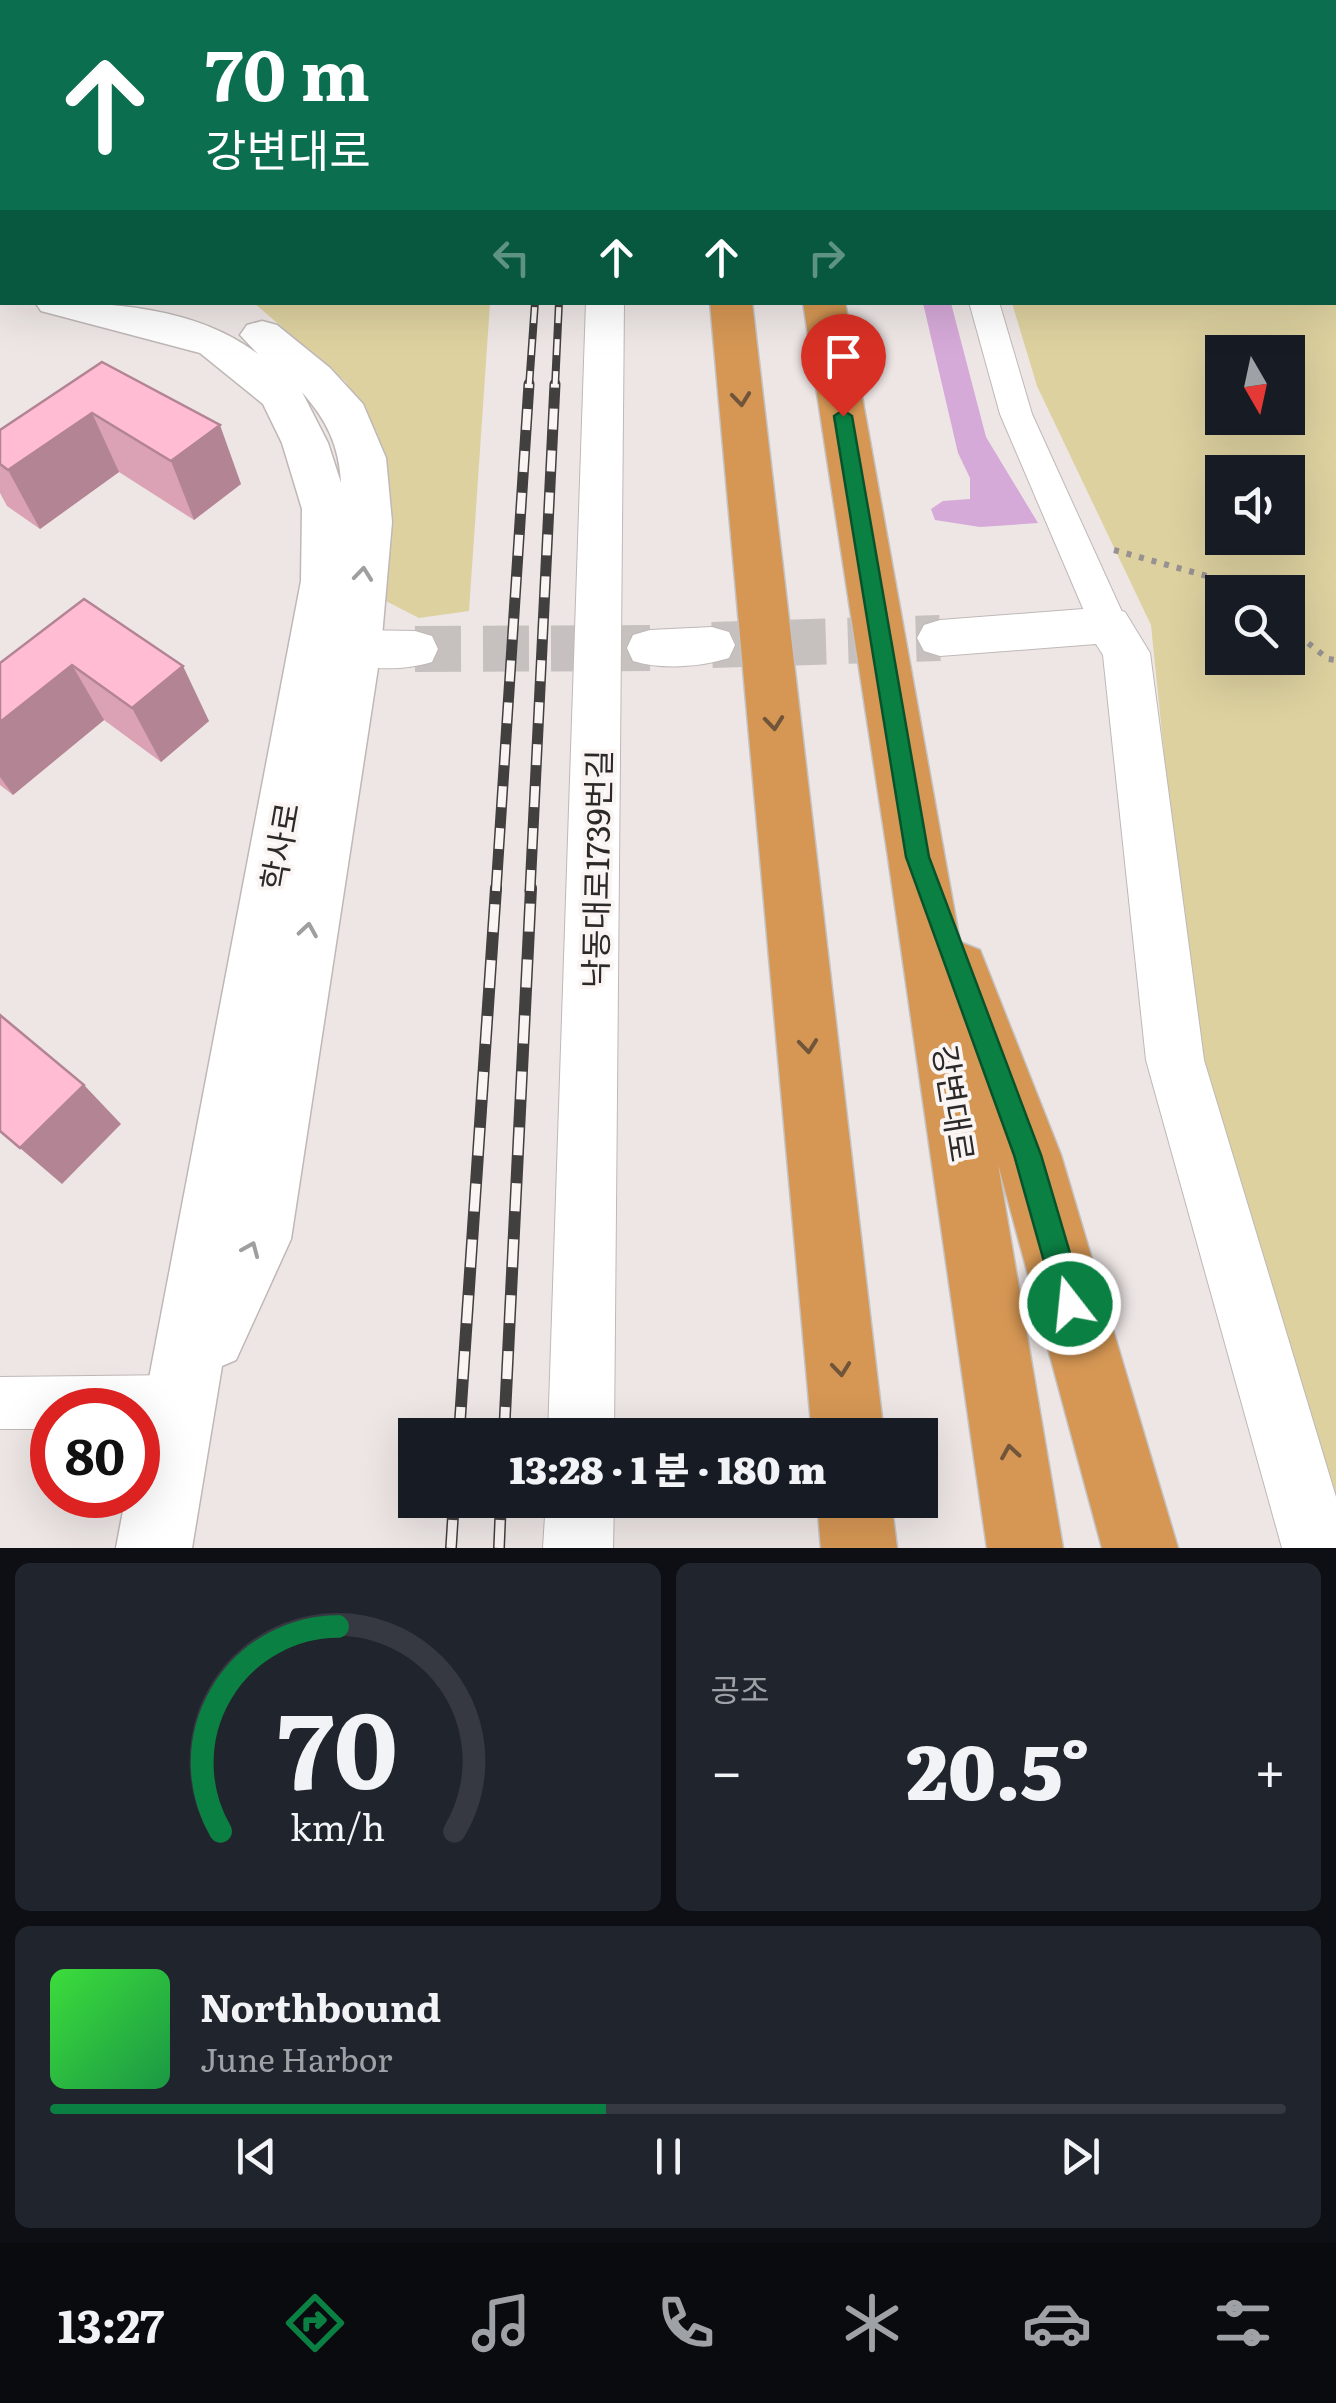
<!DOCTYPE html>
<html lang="ko">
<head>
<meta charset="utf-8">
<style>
	:root { --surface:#171b24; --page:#20242c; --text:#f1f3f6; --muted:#9ea1a6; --line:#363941; --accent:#0b8043 }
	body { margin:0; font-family:Literata,"Noto Sans KR",serif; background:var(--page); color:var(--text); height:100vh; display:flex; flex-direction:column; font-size:38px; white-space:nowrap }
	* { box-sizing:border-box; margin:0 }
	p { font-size:32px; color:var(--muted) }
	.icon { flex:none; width:55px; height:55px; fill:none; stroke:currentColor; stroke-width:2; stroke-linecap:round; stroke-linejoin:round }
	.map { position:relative; height:1548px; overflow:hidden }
	.drawer { display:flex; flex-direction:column; gap:15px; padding:15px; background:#0d0f14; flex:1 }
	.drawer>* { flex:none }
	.banner { position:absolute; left:0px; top:0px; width:1338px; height:305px; box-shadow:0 10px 40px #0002; background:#0b6e4f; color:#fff; overflow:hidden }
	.needle { width:65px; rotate:171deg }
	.buttons { position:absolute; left:1205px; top:335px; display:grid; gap:20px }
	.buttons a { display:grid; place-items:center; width:100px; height:100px; border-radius:0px; background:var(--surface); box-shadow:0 10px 40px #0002; font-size:50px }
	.speed { position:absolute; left:30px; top:1388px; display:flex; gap:20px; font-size:50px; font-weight:700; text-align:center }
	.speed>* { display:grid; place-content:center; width:130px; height:130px; border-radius:50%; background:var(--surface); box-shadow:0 10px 40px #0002; line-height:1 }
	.speed .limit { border:15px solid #d22; background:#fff; color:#111 }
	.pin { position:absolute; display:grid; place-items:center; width:85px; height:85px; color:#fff; margin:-102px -42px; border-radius:50% 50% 50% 0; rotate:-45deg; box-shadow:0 0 10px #0007 }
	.pin .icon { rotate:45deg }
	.me { position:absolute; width:110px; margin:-55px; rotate:344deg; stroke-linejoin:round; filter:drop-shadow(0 0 8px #0008) }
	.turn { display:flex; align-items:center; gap:35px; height:210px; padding:0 40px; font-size:45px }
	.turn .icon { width:130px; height:130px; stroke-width:2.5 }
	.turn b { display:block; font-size:70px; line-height:85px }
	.lanes { display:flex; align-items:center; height:95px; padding:0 40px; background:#0003; justify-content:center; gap:50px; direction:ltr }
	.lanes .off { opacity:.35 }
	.big { font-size:75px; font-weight:800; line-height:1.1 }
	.drawer .widget { flex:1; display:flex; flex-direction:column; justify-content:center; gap:15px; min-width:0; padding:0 35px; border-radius:15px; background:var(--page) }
	.drawer .dial { align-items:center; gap:0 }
	.dial svg { height:260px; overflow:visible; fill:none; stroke:var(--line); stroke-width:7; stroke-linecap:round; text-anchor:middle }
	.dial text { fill:var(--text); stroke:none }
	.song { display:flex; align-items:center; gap:30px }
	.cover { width:120px; height:120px; border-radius:15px; background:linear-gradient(135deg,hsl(120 70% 55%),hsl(140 70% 35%)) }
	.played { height:10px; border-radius:5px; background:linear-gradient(90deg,var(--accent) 45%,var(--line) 45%) }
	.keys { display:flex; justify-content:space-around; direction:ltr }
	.heat { display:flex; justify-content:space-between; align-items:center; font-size:55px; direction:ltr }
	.drawer .tiles { flex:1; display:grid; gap:15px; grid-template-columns:1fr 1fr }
	.widget:last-child { grid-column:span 2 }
	.trip { position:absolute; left:398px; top:1418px; width:540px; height:100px; border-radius:0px; background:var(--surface); box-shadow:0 10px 40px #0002; font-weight:800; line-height:100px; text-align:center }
	.menu { display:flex; height:160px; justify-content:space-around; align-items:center; background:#090b0e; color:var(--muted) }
	.menu .icon { width:70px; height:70px }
	.menu .selected { color:var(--accent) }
	.menu b { font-size:45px; color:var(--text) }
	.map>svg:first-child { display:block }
</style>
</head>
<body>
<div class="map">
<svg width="1336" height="1548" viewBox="0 0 1336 1548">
	<rect width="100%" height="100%" fill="#ede6e5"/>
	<g fill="#ddd19f" fill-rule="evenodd">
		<path d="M925 0H1336V1548L1191 1018 1151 625 1037 386 1012 303 1335 302V2ZM1222 352H1288V418H1222ZM1222 472H1288V538H1222ZM1222 592H1288V658H1222Z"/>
		<path d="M254 303H490L469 611 419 618 376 596 389 534 346 382Z"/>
	</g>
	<path fill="#d5a9d8" d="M923 303H951L986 437 1038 523 980 527 935 520 931 509 943 501 970 499V478L958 453Z"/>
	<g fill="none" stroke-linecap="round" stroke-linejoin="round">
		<g stroke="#c6c0bf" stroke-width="46" stroke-dasharray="46 22" stroke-linecap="butt">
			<path d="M712 645 940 638"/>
			<path d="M415 649 650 648"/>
		</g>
		<g stroke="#bfb8b7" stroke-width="2">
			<g id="minor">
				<rect x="889" y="0" width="24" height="2"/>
				<path d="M969 302H999L1032 414 1128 625 1122 635 1109 639 1096 635 1090 625 1000 414Z"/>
				<path d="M180 1375 199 1382 206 1401 199 1420 180 1427 138 1428V1410H52V1429H0V1377Z"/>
			</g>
		</g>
		<g stroke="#bfb8b7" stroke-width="2">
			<g id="tertiary">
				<rect x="596" y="0" width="30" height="2"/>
				<path d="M586 302H624L614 1435H548Z"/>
				<path d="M1109 607 1125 612 1150 653 1204 1060 1336 1497V1548H1282L1146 1060 1103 655 1096 644 940 656 924 651 917 638 924 625 940 620Z"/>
				<path d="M712 627 729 632 735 645 729 658C700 667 662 670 633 661L627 648 633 635 650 630Z"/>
				<path d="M355 630 415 631 432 636 438 649 432 662C403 671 367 670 338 661L332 648 338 635Z"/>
				<path d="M546 1500H614L613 1548H543Z"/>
			</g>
		</g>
		<g stroke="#bfb8b7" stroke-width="3">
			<g id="secondary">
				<rect x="0" y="275" width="2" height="27"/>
				<path d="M35 302C110 302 197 307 258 354L240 335 247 325 262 321 277 325 330 368 363 404 386 458 392 522 381 648 291 1239 236 1360 222 1366 192 1548H116L126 1495H138V1436L301 581 302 509 282 443 263 404 200 353 41 311ZM302 392C327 421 339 445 341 483L328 443Z"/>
			</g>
		</g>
		<g stroke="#c4c3c3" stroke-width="3">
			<g id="trunk">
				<rect x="685" y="0" width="34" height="2"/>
				<path d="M758 0H792L793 2H759Z"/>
				<path d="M710 302H752L884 1435H812Z"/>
				<path d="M803 302H845L960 942 980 950 1061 1155 1178 1548H1102L998 1164 1063 1548H987L888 857Z"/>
				<path d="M817 1500H891L897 1548H821Z"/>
			</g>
		</g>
		<g stroke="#979291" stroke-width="6" stroke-dasharray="5 8" stroke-linecap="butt">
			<path d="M1114 550 1232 583 1245 592"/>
			<path d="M1288 627 1328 659 1336 660"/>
		</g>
		<use href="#minor" fill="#fff" fill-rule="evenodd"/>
		<use href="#tertiary" fill="#fff" fill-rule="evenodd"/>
		<use href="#secondary" fill="#fff" fill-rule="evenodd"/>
		<use href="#trunk" fill="#d69754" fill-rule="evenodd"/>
		<g stroke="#423f3f" stroke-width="8">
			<g id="rail-far2">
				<path d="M529 387 535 302"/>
				<path d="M555 387 559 302"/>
			</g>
		</g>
		<g stroke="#423f3f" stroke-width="11">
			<g id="rail-far1">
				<path d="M496 891 529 384"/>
				<path d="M530 891 555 384"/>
			</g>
		</g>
		<g stroke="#423f3f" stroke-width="12">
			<g id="rail">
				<path d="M459 1435 496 888"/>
				<path d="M504 1435 531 888"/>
				<path d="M451 1548 454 1500"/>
				<path d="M499 1548 501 1500"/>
			</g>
		</g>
		<use href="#rail-far2" stroke="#faf4f2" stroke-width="5" stroke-dasharray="16" stroke-linecap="butt"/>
		<use href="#rail-far1" stroke="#faf4f2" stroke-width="8" stroke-dasharray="21" stroke-linecap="butt"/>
		<use href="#rail" stroke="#faf4f2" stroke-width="9" stroke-dasharray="28" stroke-linecap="butt"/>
	</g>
	<g fill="#dba2b5">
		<path d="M0 0H77V2H2V35H0Z"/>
		<path d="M2 144V246L0 245V147Z"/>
		<path d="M102 362 241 484 194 520 119 472 40 529 7 506 0 493V430Z"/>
		<path d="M84 599 209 721 161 762 104 720 13 795 0 785V663Z"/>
	</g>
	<g fill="#b28494">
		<path d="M56 0H77V2H55Z"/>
		<path d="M2 52V93L0 87V54Z"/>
		<path d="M92 413 119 472 40 529 8 470Z"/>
		<path d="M220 425 241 484 194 520 171 461Z"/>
		<path d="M72 665 104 720 13 795 0 777V722Z"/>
		<path d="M183 666 209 721 161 762 132 708Z"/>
		<path d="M84 1085 121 1124 62 1184 20 1148Z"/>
	</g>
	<g fill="#ffbcd3" stroke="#b28494" stroke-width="2.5">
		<path d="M0 0H56L55 2H2V9L0 8Z"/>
		<path d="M252 0H335V2H251Z"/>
		<path d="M0 35 2 36V52L0 54Z"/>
		<path d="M2 144V218H0V147Z"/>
		<path d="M102 362 220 425 171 461 92 413 8 470 0 464V430Z"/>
		<path d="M84 599 183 666 132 708 72 665 0 722V663Z"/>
		<path d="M0 1015 84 1085 20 1148 0 1131Z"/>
	</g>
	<defs><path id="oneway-chevron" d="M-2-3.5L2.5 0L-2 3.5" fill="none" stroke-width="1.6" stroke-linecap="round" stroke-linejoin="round" transform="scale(2.5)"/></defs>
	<g stroke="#70553a">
		<use href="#oneway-chevron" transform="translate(741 399) rotate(84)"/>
		<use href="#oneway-chevron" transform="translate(774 723) rotate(84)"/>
		<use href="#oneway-chevron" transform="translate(808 1046) rotate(84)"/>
		<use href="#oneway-chevron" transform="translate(841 1369) rotate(84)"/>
		<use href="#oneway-chevron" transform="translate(1010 1452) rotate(-99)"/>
	</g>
	<g stroke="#a09f9f">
		<use href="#oneway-chevron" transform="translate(363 574) rotate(-84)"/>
		<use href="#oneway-chevron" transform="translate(308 930) rotate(-81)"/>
		<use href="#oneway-chevron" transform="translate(251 1249) rotate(-67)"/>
	</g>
	<path fill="#0b8043" stroke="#07532c" stroke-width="2.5" d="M843 410 852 416 929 857 1041 1155 1085 1304 1081 1314 1070 1318 1060 1314 1056 1304 1014 1155 906 857 834 416Z"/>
	<g text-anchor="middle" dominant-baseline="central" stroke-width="8" stroke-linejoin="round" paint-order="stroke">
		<g font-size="32" fill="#2c2929" stroke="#faf4f2">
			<text transform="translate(278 846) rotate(-80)">학사로</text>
			<text transform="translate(595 869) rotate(-89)">낙동대로1739번길</text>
			<text transform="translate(956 1103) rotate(81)">강변대로</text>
		</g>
	</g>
</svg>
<div class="buttons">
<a><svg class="needle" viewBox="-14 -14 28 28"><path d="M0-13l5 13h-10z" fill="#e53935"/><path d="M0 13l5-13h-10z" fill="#9ea1a6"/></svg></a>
<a><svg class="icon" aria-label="sound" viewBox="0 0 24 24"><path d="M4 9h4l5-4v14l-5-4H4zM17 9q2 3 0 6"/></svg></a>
<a><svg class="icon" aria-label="search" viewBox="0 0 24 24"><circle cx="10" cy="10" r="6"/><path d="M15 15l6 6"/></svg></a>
</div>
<div class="speed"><div class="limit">80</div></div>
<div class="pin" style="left:843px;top:416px;background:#d93025"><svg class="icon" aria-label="arrive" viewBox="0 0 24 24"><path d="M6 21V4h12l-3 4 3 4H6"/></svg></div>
<svg class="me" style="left:1070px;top:1304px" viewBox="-20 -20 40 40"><circle r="17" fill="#0b8043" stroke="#fff" stroke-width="3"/><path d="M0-11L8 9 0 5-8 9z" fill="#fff"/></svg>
<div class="trip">13:28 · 1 분 · 180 m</div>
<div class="banner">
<div class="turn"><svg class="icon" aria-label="ahead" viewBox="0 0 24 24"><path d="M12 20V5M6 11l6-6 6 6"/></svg><div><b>70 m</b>강변대로</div></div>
<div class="lanes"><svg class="icon off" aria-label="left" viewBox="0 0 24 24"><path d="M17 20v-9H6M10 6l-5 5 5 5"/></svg><svg class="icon" aria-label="ahead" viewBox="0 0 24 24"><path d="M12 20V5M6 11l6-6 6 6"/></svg><svg class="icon" aria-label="ahead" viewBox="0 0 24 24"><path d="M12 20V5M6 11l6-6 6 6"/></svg><svg class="icon off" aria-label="right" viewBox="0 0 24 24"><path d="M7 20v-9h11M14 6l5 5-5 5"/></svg></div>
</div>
</div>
<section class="drawer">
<div class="tiles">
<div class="widget dial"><svg viewBox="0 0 100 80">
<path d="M14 69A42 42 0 1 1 86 69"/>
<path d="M14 69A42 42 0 0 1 50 6" stroke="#0b8043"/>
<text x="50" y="56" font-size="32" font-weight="700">70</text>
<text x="50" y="72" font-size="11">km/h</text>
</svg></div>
<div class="widget"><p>공조</p>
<div class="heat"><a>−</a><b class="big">20.5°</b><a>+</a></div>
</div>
<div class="widget">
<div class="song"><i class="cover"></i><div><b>Northbound</b><p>June Harbor</p></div></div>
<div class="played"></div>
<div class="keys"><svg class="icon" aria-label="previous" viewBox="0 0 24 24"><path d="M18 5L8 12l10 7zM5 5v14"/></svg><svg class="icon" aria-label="pause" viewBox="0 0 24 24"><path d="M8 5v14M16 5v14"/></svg><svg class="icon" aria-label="next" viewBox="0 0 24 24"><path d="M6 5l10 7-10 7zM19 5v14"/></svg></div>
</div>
</div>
</section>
<nav class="menu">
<b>13:27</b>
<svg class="icon selected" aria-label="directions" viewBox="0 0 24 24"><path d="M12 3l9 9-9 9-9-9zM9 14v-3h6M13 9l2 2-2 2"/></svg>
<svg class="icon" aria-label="music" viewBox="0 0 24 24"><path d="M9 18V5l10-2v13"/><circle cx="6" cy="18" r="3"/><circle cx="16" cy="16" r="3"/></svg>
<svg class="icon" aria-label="phone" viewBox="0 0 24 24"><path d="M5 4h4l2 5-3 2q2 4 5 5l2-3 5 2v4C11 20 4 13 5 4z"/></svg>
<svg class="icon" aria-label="climate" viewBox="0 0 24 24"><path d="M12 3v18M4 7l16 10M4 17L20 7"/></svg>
<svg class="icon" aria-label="car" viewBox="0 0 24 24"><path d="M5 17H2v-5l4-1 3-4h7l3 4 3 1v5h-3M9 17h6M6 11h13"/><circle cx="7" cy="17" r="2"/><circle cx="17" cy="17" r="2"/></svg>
<svg class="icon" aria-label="filters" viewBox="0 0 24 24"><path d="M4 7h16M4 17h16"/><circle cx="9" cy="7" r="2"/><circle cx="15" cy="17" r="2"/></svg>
</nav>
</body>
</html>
